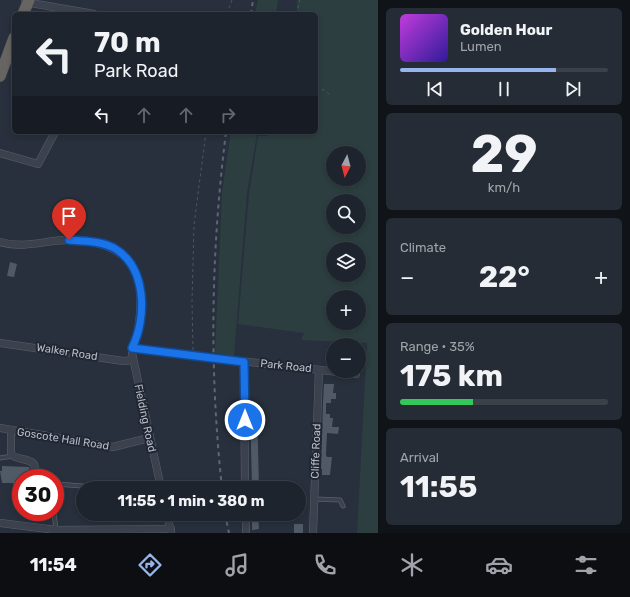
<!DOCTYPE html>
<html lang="en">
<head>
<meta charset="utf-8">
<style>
	:root { --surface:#1d242d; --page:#252c35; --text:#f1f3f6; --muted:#a0a4aa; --line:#3b4149; --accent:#97b5ed }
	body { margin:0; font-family:Rubik,sans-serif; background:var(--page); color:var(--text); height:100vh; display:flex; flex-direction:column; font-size:15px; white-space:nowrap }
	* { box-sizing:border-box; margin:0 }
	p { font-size:13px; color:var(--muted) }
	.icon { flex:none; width:22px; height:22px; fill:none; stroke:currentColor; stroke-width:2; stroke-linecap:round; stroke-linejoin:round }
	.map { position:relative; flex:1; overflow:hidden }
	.details { display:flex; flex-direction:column; gap:8px; padding:8px; background:#101419; width:252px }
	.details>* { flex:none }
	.top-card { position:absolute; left:12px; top:12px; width:306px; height:122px; border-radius:6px; box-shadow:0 2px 6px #0003,0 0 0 1px var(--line); background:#1d242d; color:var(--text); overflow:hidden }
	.needle { width:26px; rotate:186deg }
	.controls { position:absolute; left:326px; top:146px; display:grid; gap:8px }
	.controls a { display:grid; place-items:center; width:40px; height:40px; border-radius:50%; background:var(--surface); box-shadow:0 2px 6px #0003,0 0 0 1px var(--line); font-size:20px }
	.speed { position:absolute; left:12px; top:469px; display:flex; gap:8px; font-size:20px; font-weight:700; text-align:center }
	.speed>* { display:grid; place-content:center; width:52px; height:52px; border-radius:50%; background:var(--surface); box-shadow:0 2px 6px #0003,0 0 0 1px var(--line); line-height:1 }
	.speed .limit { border:6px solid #d22; background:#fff; color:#111 }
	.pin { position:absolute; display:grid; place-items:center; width:34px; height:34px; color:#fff; margin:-41px -17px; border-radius:50% 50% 50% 0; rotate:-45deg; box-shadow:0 0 4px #0007 }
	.pin .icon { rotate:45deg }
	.me { position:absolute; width:44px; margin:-22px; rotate:0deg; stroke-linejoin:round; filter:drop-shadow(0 0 3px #0008) }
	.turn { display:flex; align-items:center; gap:14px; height:84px; padding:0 16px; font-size:18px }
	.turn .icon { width:52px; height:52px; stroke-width:2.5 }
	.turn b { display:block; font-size:28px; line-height:34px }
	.lanes { display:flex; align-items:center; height:38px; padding:0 16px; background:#0003; justify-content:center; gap:20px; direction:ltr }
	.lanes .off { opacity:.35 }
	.big { font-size:30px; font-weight:700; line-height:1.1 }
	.details .tile { flex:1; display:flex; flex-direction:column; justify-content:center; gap:6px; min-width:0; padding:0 14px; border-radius:6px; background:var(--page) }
	.details .dial { align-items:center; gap:0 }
	.dial b { font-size:52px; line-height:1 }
	.song { display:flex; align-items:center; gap:12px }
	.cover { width:48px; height:48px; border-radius:6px; background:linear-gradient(135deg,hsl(290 70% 55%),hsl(250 70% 35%)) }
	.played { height:4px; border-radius:2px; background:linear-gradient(90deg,var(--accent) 75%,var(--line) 75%) }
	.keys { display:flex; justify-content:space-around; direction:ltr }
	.heat { display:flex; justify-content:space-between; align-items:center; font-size:22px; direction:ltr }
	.charge { height:6px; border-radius:3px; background:linear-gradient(90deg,#34c759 35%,var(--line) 0) }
	.trip { position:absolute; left:76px; top:481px; width:230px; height:40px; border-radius:20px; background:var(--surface); box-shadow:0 2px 6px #0003,0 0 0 1px var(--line); font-weight:700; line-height:40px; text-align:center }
	.tab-bar { display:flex; height:64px; justify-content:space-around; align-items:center; background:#0c0e12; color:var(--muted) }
	.tab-bar .icon { width:28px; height:28px }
	.tab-bar .current { color:var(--accent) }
	.tab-bar b { font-size:18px; color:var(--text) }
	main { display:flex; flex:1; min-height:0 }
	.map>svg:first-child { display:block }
</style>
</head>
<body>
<main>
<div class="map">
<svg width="378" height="533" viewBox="0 0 378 533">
	<rect width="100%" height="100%" fill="#27303c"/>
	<g fill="#2c3e3f" fill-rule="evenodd">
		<path d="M258 0H278L276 14H255Z"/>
		<path d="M297 0H378V533H357L367 343 301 340 304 333 238 324 249 194 258 136H268V132H316V14H297ZM333 153H359V179H333ZM333 201H359V227H333ZM333 249H359V275H333ZM333 297H359V323H333Z"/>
		<path d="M231 132H266L267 134H257L247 193 234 356 215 353 222 192Z"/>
	</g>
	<g fill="#505a67">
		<path d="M10 262 17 264 14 277 7 276Z"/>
		<path d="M324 384H334L333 393H336V399H331V403H323Z"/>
		<path d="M323 403H326V414H330V418H333L332 427H339L338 434 327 433 326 455 327 457H332L330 475H322V469H321Z"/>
		<path d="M250 406H257L259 488H252Z"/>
		<path d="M2 466 29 467 32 478H21V498H13V483H2L0 471H2Z"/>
		<path d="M252 514H258L259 529 252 530Z"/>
		<rect x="294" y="524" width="9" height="9"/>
	</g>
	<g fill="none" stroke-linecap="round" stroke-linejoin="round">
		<g stroke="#59606b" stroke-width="5">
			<g id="service">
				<path d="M0 458 13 456"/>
				<path d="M55 484 83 486"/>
				<path d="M314 499 340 500 343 506"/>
				<path d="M54 512 56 530"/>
			</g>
		</g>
		<g stroke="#59606b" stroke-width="8">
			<g id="minor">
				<path d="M25 2 94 14"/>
				<path d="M0 153 38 164 55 132"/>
				<path d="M0 242C26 249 45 240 69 240 79 239 90 241 99 244 144 256 144 291 138 330 137 338 132 345 132 353L161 488"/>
				<path d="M0 343 123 361 133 360"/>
				<path d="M132 348 196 356"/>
				<path d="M240 361 356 374"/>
				<path d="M244 362 245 488"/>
				<path d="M0 428 113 447 149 438"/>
				<path d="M11 430V454C17 461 27 457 34 464L37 478"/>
				<path d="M167 514 171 533"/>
				<path d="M246 514V533"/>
				<path d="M0 523 56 530 171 529"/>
				<path d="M313 533 319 370"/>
			</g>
		</g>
		<g stroke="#464d58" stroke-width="12">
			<g id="trunk">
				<path d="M23 14 29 0"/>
				<path d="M0 76 14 38"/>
			</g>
		</g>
		<g stroke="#49595d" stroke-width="1" stroke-dasharray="3 3" stroke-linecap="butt">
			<path d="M227 14 232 0"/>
			<path d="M296 14 300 0"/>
			<path d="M316 88 324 90 330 95"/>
			<path d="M193 350 192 302 194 225 206 132"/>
		</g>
		<use href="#service" stroke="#3b424d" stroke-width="3.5"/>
		<use href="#minor" stroke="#3b424d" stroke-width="7"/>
		<use href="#trunk" stroke="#666562" stroke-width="11"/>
		<g stroke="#5e6673" stroke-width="2" stroke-dasharray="4 4" stroke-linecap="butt">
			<path d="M251 14 253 0"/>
			<path d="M222 488C209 368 211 252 226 132"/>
			<path d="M225 514 229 533"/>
		</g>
		<g stroke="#59606b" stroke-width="8" stroke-linecap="butt">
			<path id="minor-bridge" d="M196 356 239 361"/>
		</g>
		<use href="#minor-bridge" stroke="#3b424d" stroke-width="7"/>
	</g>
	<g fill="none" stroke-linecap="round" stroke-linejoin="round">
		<g stroke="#114b97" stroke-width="10">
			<path id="route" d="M69 240C83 241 101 241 114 248 147 267 147 318 132 348L244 362 245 420"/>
		</g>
		<use href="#route" stroke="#1a73e8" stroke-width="7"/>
	</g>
	<g text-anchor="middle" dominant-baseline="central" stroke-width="4" stroke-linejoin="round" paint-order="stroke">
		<g font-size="11" fill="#b7bdc8" stroke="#202732">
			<text transform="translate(67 352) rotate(9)">Walker Road</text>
			<text transform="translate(286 366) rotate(6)">Park Road</text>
			<text transform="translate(145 418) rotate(78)">Fielding Road</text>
			<text transform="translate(63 439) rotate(9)">Goscote Hall Road</text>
			<text transform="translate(316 451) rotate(-88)">Cliffe Road</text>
		</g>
	</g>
</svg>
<div class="controls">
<a><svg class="needle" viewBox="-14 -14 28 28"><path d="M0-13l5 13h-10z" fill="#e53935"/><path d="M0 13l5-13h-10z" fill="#a0a4aa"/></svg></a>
<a><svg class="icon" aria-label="search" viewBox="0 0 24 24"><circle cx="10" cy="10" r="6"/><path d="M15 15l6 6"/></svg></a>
<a><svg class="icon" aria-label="layers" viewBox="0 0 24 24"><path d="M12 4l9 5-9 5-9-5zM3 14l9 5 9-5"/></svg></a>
<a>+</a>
<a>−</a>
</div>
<div class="speed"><div class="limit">30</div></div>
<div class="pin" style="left:69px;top:240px;background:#d93025"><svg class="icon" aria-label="arrive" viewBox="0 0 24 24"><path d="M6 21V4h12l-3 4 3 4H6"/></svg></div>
<svg class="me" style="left:245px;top:420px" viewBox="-20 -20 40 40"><circle r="17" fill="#1a73e8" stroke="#fff" stroke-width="3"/><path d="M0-11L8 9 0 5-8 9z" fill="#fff"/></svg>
<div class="trip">11:55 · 1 min · 380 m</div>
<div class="top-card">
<div class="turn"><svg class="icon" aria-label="left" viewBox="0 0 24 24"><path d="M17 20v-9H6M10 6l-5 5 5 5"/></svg><div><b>70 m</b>Park Road</div></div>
<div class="lanes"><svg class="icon" aria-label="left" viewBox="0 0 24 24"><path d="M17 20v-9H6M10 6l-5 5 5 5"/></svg><svg class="icon off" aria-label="ahead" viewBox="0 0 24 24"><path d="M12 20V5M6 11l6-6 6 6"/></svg><svg class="icon off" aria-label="ahead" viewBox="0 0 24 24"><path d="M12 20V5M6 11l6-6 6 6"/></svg><svg class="icon off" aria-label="right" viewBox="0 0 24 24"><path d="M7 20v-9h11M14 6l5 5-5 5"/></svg></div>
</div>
</div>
<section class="details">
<div class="tile">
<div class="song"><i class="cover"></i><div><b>Golden Hour</b><p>Lumen</p></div></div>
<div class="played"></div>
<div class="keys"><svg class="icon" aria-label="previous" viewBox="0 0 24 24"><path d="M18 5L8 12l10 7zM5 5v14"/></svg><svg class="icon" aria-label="pause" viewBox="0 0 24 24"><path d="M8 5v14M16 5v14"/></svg><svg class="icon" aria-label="next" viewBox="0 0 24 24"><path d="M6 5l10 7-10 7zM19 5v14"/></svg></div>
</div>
<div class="tile dial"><b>29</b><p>km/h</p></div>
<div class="tile"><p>Climate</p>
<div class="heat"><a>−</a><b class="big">22°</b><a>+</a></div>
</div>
<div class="tile"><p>Range · 35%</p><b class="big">175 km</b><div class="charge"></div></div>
<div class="tile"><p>Arrival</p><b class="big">11:55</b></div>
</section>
</main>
<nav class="tab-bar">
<b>11:54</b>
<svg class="icon current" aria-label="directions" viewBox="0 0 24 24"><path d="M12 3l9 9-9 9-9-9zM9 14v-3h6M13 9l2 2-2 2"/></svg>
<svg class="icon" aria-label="music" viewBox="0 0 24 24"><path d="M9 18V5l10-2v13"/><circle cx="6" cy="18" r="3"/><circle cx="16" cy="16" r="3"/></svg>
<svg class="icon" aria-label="phone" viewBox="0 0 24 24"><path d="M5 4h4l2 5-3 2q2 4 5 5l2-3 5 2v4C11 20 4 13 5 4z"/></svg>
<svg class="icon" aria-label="climate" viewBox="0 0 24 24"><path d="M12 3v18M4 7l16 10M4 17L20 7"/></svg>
<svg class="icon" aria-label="car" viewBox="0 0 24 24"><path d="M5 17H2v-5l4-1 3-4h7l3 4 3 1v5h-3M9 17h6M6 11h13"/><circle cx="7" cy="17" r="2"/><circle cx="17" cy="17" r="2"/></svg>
<svg class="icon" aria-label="filters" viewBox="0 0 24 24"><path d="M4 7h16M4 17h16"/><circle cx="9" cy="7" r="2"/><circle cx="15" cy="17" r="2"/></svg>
</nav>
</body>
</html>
